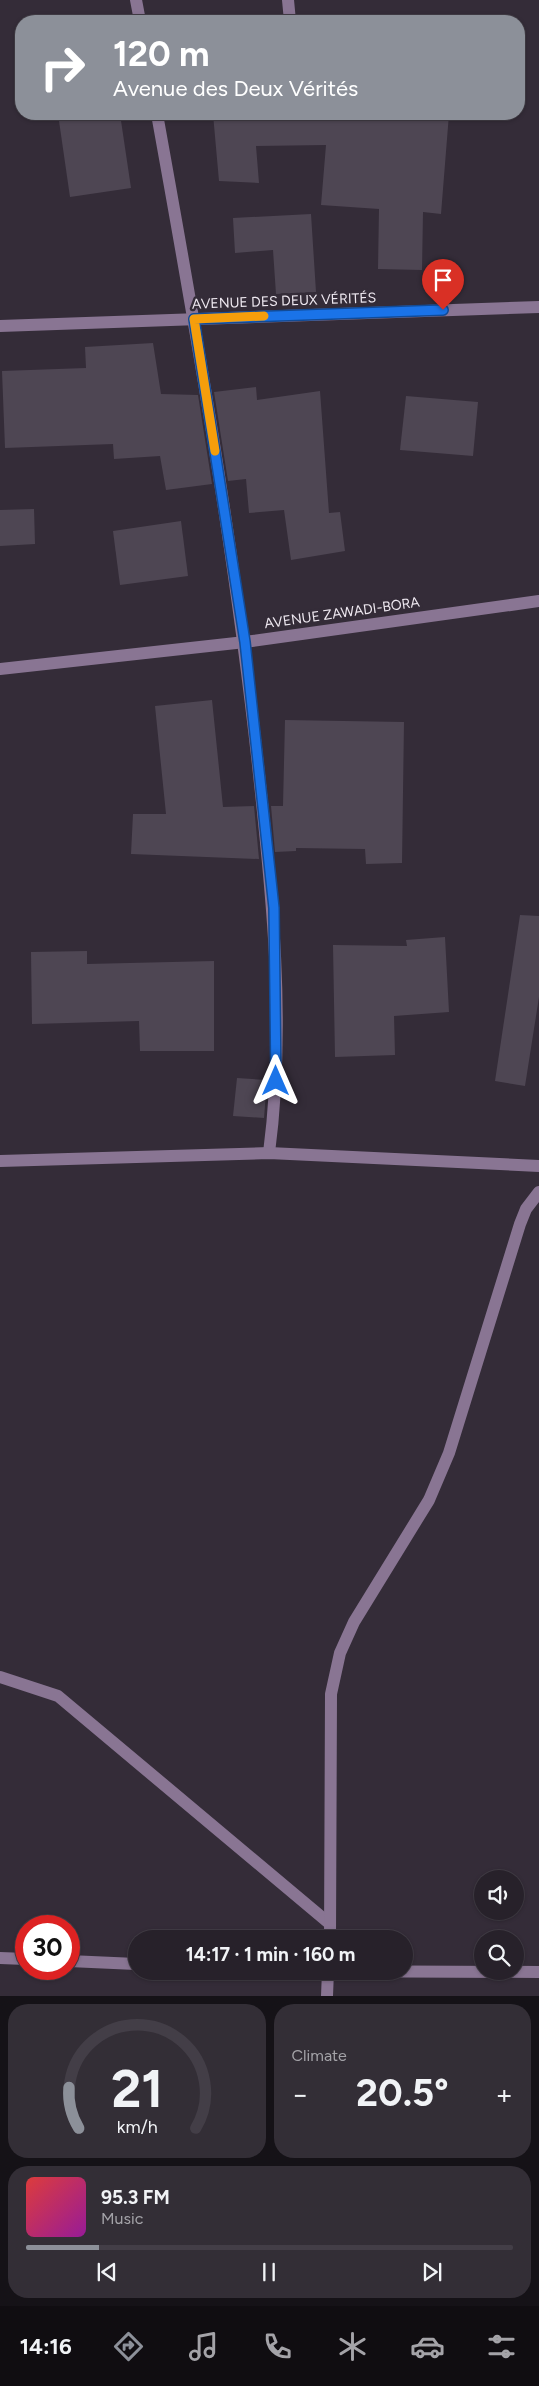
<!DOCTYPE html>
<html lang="en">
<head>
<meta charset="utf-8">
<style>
	:root { --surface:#27212a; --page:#332e36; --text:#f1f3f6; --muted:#a4a3a8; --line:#433e47; --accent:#8c9099 }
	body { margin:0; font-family:Figtree,sans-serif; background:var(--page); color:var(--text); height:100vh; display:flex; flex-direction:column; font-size:19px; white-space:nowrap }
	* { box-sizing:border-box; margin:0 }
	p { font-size:16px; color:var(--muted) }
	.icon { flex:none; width:28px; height:28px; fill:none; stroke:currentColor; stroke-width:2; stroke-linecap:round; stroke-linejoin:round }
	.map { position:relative; height:1996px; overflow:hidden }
	.drawer { display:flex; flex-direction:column; gap:8px; padding:8px; background:#151217; flex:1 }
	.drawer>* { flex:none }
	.hud { position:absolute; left:15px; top:15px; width:510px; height:105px; border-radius:20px; box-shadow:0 1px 4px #0004,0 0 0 1px var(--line); background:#8c9099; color:#fff; overflow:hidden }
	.tools { position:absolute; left:474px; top:1870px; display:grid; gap:10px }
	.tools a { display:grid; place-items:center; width:50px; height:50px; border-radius:50%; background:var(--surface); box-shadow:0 1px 4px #0004,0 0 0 1px var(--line); font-size:25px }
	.speed { position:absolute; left:15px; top:1915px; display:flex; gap:10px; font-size:25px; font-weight:700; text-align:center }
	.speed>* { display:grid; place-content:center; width:65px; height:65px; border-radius:50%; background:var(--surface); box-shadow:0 1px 4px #0004,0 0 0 1px var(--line); line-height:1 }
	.speed .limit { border:8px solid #d22; background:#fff; color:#111 }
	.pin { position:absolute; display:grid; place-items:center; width:42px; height:42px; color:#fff; margin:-51px -21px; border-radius:50% 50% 50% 0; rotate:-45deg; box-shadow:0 0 5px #0007 }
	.pin .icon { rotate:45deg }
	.me { position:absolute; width:55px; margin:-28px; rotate:0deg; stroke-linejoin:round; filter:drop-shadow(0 0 4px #0008) }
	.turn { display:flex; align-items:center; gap:18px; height:105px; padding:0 15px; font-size:22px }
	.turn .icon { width:65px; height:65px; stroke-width:2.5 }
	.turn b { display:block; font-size:35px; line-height:42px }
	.big { font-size:38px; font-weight:700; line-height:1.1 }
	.drawer .card { flex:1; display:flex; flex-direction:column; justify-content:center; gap:8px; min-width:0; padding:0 18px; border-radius:20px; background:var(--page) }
	.drawer .dial { align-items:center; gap:0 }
	.dial svg { height:130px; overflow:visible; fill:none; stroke:var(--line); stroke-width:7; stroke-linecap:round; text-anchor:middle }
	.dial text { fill:var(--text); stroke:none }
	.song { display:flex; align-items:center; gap:15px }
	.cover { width:60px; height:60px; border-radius:8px; background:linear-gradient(135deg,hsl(0 70% 55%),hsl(300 70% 35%)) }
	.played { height:5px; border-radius:2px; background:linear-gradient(90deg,var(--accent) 15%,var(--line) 15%) }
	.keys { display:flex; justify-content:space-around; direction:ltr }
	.heat { display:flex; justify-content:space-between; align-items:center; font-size:28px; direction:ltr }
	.drawer .tiles { flex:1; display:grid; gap:8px; grid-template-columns:1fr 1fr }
	.card:last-child { grid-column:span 2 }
	.trip { position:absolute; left:128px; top:1930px; width:285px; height:50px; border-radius:25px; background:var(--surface); box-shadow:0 1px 4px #0004,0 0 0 1px var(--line); font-weight:700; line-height:50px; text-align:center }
	.tab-bar { display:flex; height:80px; justify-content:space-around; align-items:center; background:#100d11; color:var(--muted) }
	.tab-bar .icon { width:35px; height:35px }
	.tab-bar .active { color:var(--accent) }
	.tab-bar b { font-size:22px; color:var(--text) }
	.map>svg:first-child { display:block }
</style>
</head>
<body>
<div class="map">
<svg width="539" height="1996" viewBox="0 0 539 1996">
	<rect width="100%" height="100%" fill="#342c38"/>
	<g fill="#4e4653">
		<path d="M58 114H120L131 188 70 197Z"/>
		<path d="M213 114H449L441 214 423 212 422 270 378 269 379 209 321 205 326 145 256 146 259 183 219 181Z"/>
		<path d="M311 214 316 292 276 294 273 250 235 253 233 218Z"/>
		<path d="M153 343 161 394 198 395 212 484 166 490 160 456 114 459 113 444 5 448 2 371 86 368 85 347Z"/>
		<path d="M256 387 257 400 320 391 329 513 340 512 345 551 291 560 284 510 249 513 246 479 228 481 214 392Z"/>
		<path d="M406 396 478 402 473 456 400 450Z"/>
		<path d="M34 509 35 544 0 546V510Z"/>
		<path d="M181 521 188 576 120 585 113 531Z"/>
		<path d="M212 700 223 807 254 806 259 859 131 854 133 814H166L155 706Z"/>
		<path d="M285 720 404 722 402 863 366 864 365 849 296 848V851L275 852 271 806H283Z"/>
		<path d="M520 915 539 916V997L525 1086 495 1081Z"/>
		<path d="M445 937 449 1012 394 1016 395 1055 335 1057 333 945 407 946 406 940Z"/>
		<path d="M87 951V964L214 961V1051H140L139 1021 32 1024 31 952Z"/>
		<path d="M237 1078 267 1080 264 1118 233 1116Z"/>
	</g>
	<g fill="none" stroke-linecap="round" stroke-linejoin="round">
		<g stroke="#897593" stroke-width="12">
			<path d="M136 0 140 21"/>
			<path d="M288 0 290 21"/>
			<path d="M157 114C196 330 234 546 258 765 272 893 286 1024 269 1153"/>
			<path d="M0 326 539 307"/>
			<path d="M0 669 245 642 539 601"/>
			<path d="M0 1161 269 1153 539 1166"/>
			<path d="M0 1677 58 1696 330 1924"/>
			<path d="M330 1939 331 1694 340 1653 354 1622 429 1500 449 1453 520 1224 526 1209 539 1192"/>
			<path d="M0 1958 26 1959"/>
			<path d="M69 1961 136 1964"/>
			<path d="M296 1971 539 1972"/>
			<path d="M327 1996 328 1971"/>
		</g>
	</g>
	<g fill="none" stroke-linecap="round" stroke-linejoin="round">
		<g stroke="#114b97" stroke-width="12">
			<path id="route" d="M276 1081 274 908 245 642 194 319 443 310"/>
		</g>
		<use href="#route" stroke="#1a73e8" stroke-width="9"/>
		<path stroke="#f59e0b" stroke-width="9" d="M215 451 194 319 264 316"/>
	</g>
	<g text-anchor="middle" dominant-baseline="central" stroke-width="5" stroke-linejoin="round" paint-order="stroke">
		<g font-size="14" fill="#eee8f0" stroke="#342c38">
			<text transform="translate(284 301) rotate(-2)">AVENUE DES DEUX VÉRITÉS</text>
			<text transform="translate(342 613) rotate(-8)">AVENUE ZAWADI-BORA</text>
		</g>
	</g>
</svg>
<div class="tools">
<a><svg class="icon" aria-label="sound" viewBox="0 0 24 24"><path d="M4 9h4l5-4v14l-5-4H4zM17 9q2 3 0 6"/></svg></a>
<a><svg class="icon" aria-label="search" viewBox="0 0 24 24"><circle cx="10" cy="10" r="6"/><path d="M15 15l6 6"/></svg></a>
</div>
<div class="speed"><div class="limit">30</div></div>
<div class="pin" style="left:443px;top:310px;background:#d93025"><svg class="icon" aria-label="arrive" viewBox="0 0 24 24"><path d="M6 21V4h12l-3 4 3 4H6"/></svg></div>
<svg class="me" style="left:276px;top:1081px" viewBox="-20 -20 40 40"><path d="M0-17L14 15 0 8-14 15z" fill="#1a73e8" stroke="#fff" stroke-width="4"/></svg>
<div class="trip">14:17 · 1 min · 160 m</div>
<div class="hud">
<div class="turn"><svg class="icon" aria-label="right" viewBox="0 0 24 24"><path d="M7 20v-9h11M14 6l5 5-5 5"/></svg><div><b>120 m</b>Avenue des Deux Vérités</div></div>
</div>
</div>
<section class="drawer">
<div class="tiles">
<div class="card dial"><svg viewBox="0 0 100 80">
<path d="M14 69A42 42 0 1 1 86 69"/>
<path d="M14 69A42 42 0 0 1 8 44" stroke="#8c9099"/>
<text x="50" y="56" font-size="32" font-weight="700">21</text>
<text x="50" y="72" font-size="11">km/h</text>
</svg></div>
<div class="card"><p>Climate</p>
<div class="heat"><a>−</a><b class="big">20.5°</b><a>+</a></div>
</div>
<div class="card">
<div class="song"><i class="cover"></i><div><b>95.3 FM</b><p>Music</p></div></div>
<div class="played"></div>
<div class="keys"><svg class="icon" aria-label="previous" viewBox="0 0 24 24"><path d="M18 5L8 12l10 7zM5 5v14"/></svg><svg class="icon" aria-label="pause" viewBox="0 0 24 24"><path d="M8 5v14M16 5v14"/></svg><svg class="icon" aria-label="next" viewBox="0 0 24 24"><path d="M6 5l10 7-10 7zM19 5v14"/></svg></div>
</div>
</div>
</section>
<nav class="tab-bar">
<b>14:16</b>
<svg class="icon active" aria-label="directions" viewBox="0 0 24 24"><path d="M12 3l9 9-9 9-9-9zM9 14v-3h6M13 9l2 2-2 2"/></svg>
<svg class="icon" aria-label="music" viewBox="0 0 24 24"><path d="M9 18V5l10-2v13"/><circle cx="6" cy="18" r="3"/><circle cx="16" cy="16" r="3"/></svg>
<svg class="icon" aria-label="phone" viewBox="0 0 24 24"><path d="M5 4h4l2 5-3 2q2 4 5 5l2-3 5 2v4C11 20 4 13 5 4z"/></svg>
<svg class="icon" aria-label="climate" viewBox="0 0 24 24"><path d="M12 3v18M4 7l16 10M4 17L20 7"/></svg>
<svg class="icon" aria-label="car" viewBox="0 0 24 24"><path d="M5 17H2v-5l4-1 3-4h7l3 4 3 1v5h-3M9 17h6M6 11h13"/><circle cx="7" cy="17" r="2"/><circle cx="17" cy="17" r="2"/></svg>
<svg class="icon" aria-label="filters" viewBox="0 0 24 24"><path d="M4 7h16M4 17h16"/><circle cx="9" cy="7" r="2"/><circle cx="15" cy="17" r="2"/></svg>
</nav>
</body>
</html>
